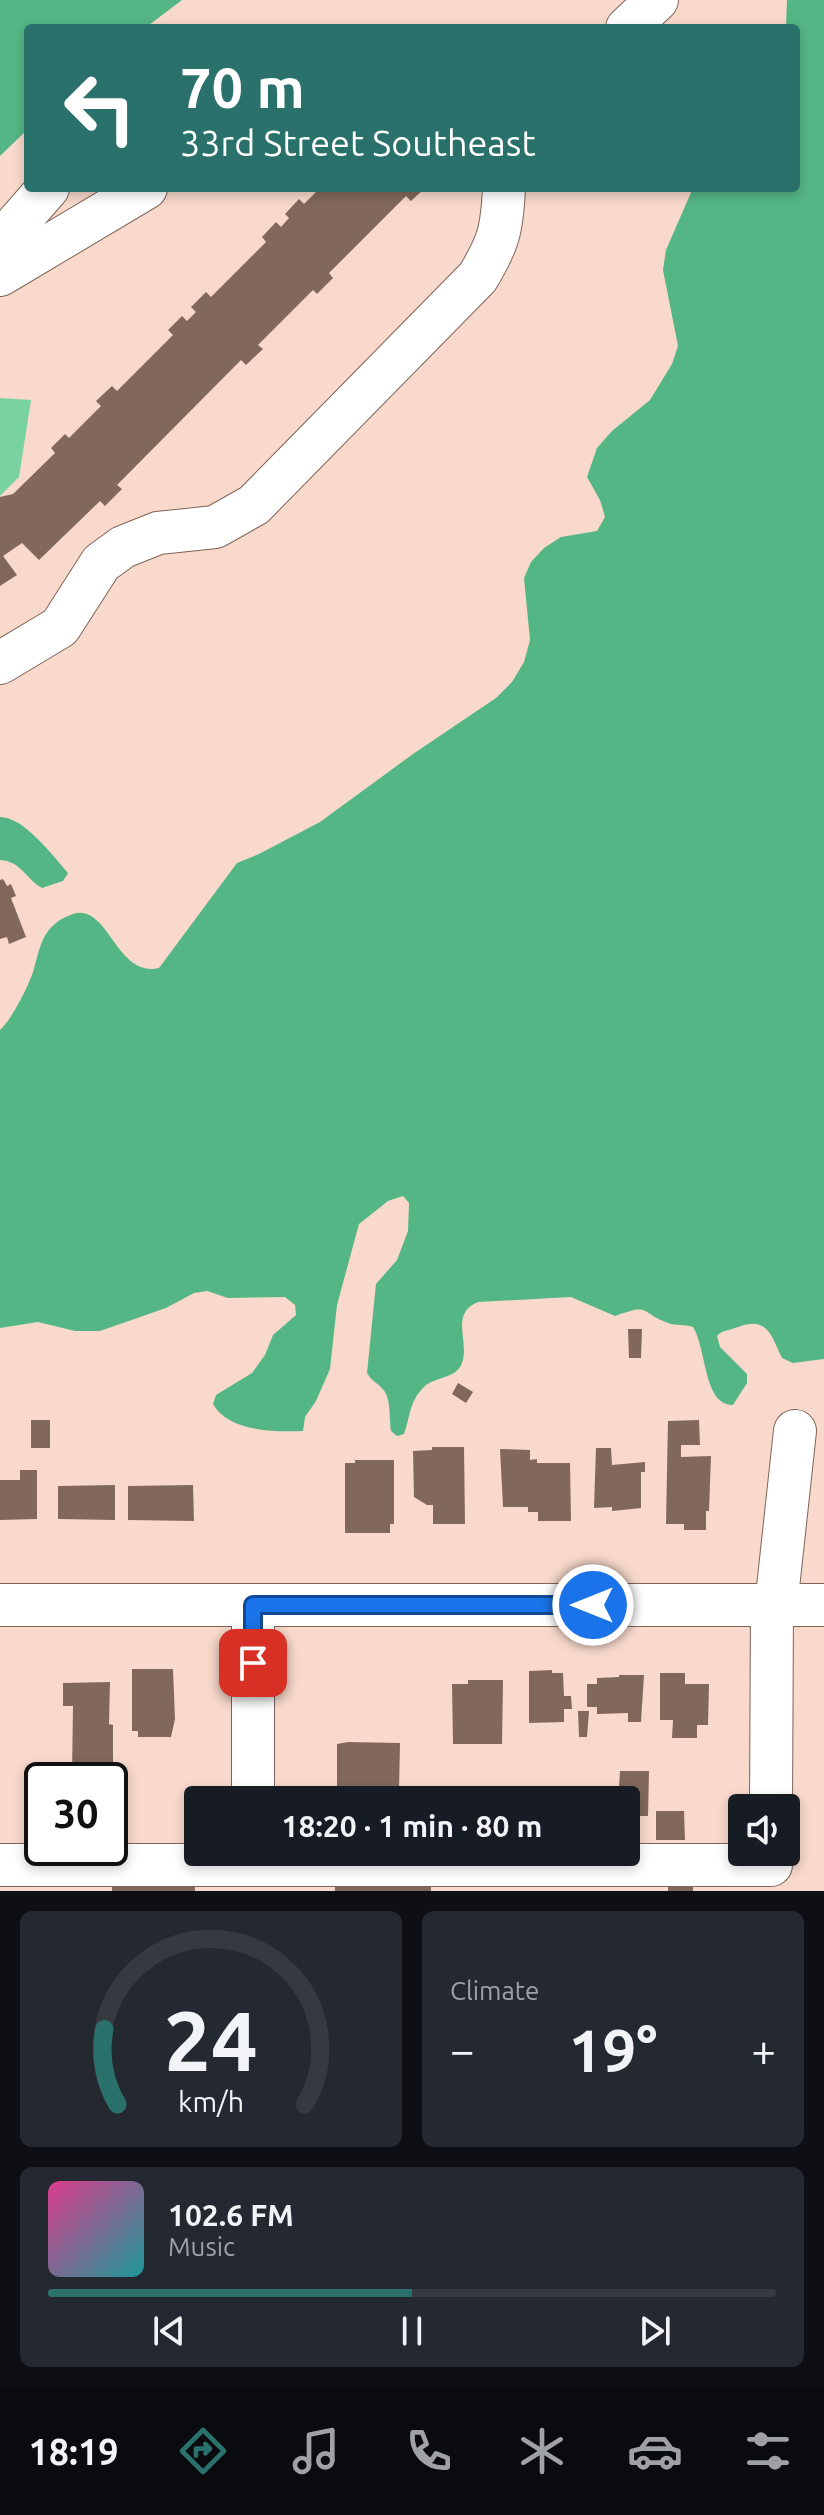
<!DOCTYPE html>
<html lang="en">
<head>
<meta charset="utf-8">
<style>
	:root { --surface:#171b24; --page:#242831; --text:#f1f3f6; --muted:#9ea1a6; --line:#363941; --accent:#29716a }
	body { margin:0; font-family:Ubuntu,sans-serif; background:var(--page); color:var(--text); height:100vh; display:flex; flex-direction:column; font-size:30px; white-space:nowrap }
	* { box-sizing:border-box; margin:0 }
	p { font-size:26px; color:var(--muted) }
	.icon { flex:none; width:44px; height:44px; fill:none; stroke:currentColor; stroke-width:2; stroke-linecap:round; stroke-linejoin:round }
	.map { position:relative; height:1891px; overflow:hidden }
	.drawer { display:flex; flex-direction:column; gap:20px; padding:20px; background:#0d0f14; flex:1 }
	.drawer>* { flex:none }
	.hud { position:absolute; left:24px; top:24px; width:776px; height:168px; border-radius:8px; box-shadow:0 4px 12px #0003; background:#29716a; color:#fff; overflow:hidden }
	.buttons { position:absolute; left:728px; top:1794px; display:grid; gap:16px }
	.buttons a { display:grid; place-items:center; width:72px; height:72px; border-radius:8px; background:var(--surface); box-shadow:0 4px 12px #0003; font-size:40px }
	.speed { position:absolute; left:24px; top:1762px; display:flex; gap:16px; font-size:40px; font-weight:700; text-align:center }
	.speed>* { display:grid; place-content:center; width:104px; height:104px; border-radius:50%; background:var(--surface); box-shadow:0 4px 12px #0003; line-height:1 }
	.speed .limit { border:4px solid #111; border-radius:12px; background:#fff; color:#111 }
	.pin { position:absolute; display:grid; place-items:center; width:68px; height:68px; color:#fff; margin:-34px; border-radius:16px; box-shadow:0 4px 12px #0006 }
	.me { position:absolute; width:88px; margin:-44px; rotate:270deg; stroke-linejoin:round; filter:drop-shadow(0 0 6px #0008) }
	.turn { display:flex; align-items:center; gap:28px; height:168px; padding:0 24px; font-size:36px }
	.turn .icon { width:104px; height:104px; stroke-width:2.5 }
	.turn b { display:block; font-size:56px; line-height:68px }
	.big { font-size:60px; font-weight:600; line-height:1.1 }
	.drawer .widget { flex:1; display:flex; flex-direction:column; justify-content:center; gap:12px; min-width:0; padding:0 28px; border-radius:12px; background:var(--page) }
	.drawer .dial { align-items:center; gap:0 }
	.dial svg { height:208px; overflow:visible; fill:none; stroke:var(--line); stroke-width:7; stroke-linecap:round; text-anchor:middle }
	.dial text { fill:var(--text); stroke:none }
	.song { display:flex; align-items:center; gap:24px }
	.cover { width:96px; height:96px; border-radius:12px; background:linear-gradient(135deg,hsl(330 70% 55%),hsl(180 70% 35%)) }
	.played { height:8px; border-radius:4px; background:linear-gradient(90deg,var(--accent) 50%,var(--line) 50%) }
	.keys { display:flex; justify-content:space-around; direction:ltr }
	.heat { display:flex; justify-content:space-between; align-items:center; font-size:44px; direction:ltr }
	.drawer .tiles { flex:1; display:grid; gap:20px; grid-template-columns:1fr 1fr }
	.widget:last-child { grid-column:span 2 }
	.trip { position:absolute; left:184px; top:1786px; width:456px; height:80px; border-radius:8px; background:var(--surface); box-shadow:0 4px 12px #0003; font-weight:600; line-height:80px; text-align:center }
	.dock { display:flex; height:128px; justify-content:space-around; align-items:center; background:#090b0e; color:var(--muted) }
	.dock .icon { width:56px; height:56px }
	.dock .on { color:var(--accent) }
	.dock b { font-size:36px; color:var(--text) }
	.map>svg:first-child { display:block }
</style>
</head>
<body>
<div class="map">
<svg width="824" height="1891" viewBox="0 0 824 1891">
	<rect width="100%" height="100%" fill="#f8d9cb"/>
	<path fill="#79d2a2" d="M0 398 31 400 19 477 0 496Z"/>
	<g fill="#55b685">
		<path d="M0 0H182L145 28H28V129L0 156Z"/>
		<path d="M787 0H824V1359L793 1363 782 1358C770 1333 767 1315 735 1328 727 1331 723 1330 717 1336L720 1347 747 1374V1383L733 1405C703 1405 707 1349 693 1327 684 1324 676 1326 668 1323 638 1312 652 1303 615 1316L571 1297 478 1302C449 1314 470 1341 462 1363 456 1380 432 1376 422 1389 409 1403 410 1418 404 1434L397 1436 391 1431C389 1419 391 1401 385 1392 380 1384 372 1382 367 1373L376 1284 397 1260 408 1231 409 1203 403 1196 388 1201 359 1224 337 1305 330 1369 316 1401 305 1417 303 1431C275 1432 229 1432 213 1404L216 1395 252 1373 265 1355 273 1335 296 1315 295 1305 285 1297 228 1298 207 1291 194 1293 166 1308 100 1331H75L38 1322 0 1328V1030C12 1019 28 987 33 972 41 945 42 925 73 914 108 902 116 978 159 968L237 863 259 854 320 822 413 754 496 698 512 682 524 662 530 640 524 578 531 562 544 548 561 537 597 531 605 517 600 500 587 477 597 448 612 431 650 400 672 364 678 346 663 270 666 250 693 188H796V28H786Z"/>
		<path d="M0 817C24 817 53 856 68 873L63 881 42 888C26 879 21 861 0 860Z"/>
	</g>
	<g fill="#82685c">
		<path d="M320 188H425L411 201 406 196 329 273 333 278 317 294 313 290 258 345 263 349 246 365 241 360 117 485 122 489 105 506 100 501 39 560 22 543 3 556 17 575 0 586V497L13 494 55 453 51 448 65 434 69 438 101 406 96 401 112 386 117 391 173 335 168 330 182 316 187 321 196 312 191 307 206 292 211 297 266 242 262 237 276 222 281 227 289 218 285 214 299 199 304 204Z"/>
		<path d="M3 879 7 886 11 884 16 896 11 898 26 937 9 944 7 937 0 939V880Z"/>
		<path d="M628 1329H642L641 1358H629Z"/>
		<path d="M458 1383 473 1392 466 1403 452 1394Z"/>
		<rect x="31" y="1420" width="19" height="28"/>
		<path d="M699 1420 700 1445H681V1457L711 1456 709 1511H706V1530H684V1524H666L668 1421Z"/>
		<path d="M432 1447H464L465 1524H433V1505H427L414 1497 413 1451 432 1450Z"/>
		<path d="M596 1448H611L612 1465 645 1462V1472H641V1508L612 1511V1507L594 1508Z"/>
		<path d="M500 1449 530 1450V1460L537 1459V1463H570L571 1521H538V1512H528V1507H503Z"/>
		<path d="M355 1460H394V1524H390V1533H345V1463H355Z"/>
		<path d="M20 1470H37V1519L0 1520V1480H20Z"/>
		<path d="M115 1485V1520L58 1519V1486Z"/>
		<path d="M193 1485 194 1521 128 1520V1486Z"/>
		<path d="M132 1669H173L175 1719 171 1737H138V1731H132Z"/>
		<path d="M552 1670V1673H563L564 1696H571L572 1709H564V1722L529 1723V1671Z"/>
		<path d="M660 1673H685V1684H709L708 1725H697V1738H672L673 1720H660Z"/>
		<path d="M619 1675H644L641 1722H628V1713L597 1714V1707H587V1684H597V1678L619 1677Z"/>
		<path d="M468 1680H503L502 1744H453L452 1684H468Z"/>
		<path d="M110 1682 109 1724 113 1725V1776L72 1774 73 1706H63V1683Z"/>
		<path d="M578 1711H589L587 1737H579Z"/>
		<path d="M348 1742 400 1743 399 1791 337 1790V1744Z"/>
		<path d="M620 1771H649L648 1816H626V1800H613L614 1787H619Z"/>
		<path d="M656 1811H684L685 1840H656Z"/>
		<path d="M431 1880V1891H335V1881Z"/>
		<path d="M112 1884H182V1887H195V1891H112Z"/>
		<path d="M668 1886 693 1887V1891H668Z"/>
	</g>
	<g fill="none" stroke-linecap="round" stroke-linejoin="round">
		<g stroke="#7e6458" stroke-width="44">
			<g id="minor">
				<path d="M627 28 657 0"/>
				<path d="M26 259 13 228 48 188"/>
				<path d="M0 275 146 188"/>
				<path d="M0 663 60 627 101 563 123 547 158 533 215 527 254 505 478 277C499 242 502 229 504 188"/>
				<path d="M0 1605H824"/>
				<path d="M776 1606 795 1431"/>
				<path d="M253 1800V1605"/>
				<path d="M771 1808 772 1606"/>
				<path d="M0 1865H771"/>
			</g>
		</g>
		<use href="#minor" stroke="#fff" stroke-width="42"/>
	</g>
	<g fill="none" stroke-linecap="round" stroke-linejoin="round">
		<g stroke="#114b97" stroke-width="20">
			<path id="route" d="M253 1663V1605H593"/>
		</g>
		<use href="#route" stroke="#1a73e8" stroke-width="14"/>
	</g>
</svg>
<div class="buttons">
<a><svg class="icon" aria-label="sound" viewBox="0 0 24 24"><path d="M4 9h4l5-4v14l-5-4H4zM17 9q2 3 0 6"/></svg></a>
</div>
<div class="speed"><div class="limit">30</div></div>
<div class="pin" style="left:253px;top:1663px;background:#d93025"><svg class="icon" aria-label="arrive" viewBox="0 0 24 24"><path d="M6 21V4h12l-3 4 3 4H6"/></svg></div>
<svg class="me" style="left:593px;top:1605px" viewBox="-20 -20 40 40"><circle r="17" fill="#1a73e8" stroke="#fff" stroke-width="3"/><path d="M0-11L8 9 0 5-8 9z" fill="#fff"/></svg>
<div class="trip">18:20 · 1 min · 80 m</div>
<div class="hud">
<div class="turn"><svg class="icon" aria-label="left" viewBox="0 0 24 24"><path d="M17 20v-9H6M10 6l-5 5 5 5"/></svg><div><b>70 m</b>33rd Street Southeast</div></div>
</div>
</div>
<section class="drawer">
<div class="tiles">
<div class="widget dial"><svg viewBox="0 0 100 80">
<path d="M14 69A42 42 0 1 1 86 69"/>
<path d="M14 69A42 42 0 0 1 9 40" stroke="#29716a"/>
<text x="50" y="56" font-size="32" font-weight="700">24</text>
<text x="50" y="72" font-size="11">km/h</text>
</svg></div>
<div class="widget"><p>Climate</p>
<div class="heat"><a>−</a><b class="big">19°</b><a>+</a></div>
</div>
<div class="widget">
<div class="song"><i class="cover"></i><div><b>102.6 FM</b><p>Music</p></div></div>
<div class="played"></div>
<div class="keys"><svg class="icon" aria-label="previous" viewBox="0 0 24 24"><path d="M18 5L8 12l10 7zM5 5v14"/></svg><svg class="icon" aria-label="pause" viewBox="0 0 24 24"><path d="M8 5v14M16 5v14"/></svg><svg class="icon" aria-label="next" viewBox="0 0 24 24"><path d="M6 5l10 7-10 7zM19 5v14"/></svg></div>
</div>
</div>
</section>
<nav class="dock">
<b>18:19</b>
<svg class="icon on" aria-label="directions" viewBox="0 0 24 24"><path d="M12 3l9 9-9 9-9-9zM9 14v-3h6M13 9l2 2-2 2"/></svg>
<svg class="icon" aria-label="music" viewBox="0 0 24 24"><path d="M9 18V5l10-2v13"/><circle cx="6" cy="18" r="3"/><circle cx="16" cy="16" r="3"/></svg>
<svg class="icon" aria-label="phone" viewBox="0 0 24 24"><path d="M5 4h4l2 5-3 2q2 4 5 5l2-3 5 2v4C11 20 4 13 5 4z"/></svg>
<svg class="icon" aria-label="climate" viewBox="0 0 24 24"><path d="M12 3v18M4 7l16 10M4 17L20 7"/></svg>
<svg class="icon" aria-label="car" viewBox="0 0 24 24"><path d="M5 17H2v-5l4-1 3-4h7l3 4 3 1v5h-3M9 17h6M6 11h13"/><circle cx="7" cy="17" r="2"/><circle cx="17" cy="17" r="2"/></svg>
<svg class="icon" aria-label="filters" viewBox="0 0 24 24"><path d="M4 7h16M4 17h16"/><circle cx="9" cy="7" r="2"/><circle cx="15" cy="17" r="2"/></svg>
</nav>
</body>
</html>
